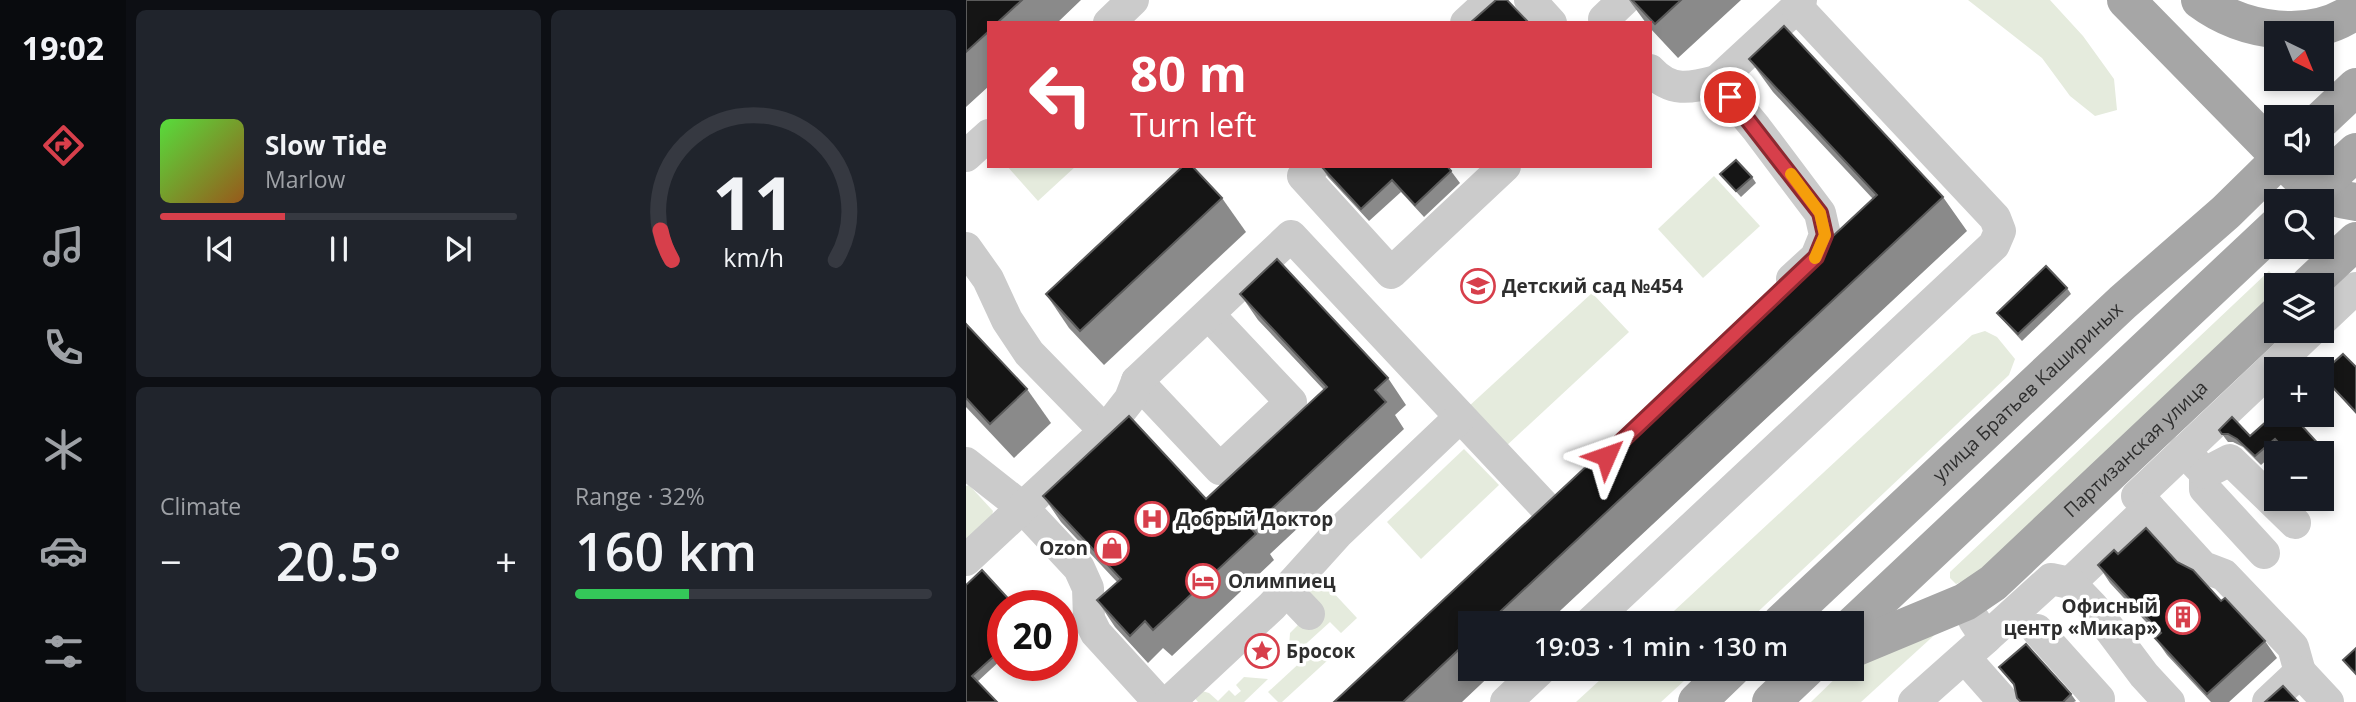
<!DOCTYPE html>
<html lang="en">
<head>
<meta charset="utf-8">
<style>
	:root { --surface:#171b24; --page:#20242c; --text:#f1f3f6; --muted:#9ea1a6; --line:#363941; --accent:#d73f4b }
	body { margin:0; font-family:"Open Sans",sans-serif; background:var(--page); color:var(--text); height:100vh; display:flex; flex-direction:column; font-size:26px; white-space:nowrap }
	* { box-sizing:border-box; margin:0 }
	p { font-size:23px; color:var(--muted) }
	.icon { flex:none; width:38px; height:38px; fill:none; stroke:currentColor; stroke-width:2; stroke-linecap:round; stroke-linejoin:round }
	.map { position:relative; flex:1; overflow:hidden }
	.sheet { display:flex; flex-direction:column; gap:10px; padding:10px; background:#0d0f14; width:840px }
	.sheet>* { flex:none }
	.top-card { position:absolute; left:21px; top:21px; width:665px; height:147px; border-radius:0px; box-shadow:0 4px 10px #0003; background:#d73f4b; color:#fff; overflow:hidden }
	.needle { width:46px; rotate:137deg }
	.buttons { position:absolute; left:1298px; top:21px; display:grid; gap:14px }
	.buttons a { display:grid; place-items:center; width:70px; height:70px; border-radius:0px; background:var(--surface); box-shadow:0 4px 10px #0003; font-size:35px }
	.speed { position:absolute; left:21px; top:590px; display:flex; gap:14px; font-size:35px; font-weight:700; text-align:center }
	.speed>* { display:grid; place-content:center; width:91px; height:91px; border-radius:50%; background:var(--surface); box-shadow:0 4px 10px #0003; line-height:1 }
	.speed .limit { border:10px solid #d22; background:#fff; color:#111 }
	.pin { position:absolute; display:grid; place-items:center; width:60px; height:60px; color:#fff; margin:-30px; border:4px solid #fff; border-radius:50%; box-shadow:0 2px 7px #0007 }
	.me { position:absolute; width:77px; margin:-38px; rotate:47deg; stroke-linejoin:round; filter:drop-shadow(0 0 5px #0008) }
	.turn { display:flex; align-items:center; gap:24px; height:147px; padding:0 28px; font-size:32px }
	.turn .icon { width:91px; height:91px; stroke-width:2.5 }
	.turn b { display:block; font-size:49px; line-height:60px }
	.big { font-size:52px; font-weight:600; line-height:1.1 }
	.sheet .card { flex:1; display:flex; flex-direction:column; justify-content:center; gap:10px; min-width:0; padding:0 24px; border-radius:10px; background:var(--page) }
	.sheet .dial { align-items:center; gap:0 }
	.dial svg { height:182px; overflow:visible; fill:none; stroke:var(--line); stroke-width:7; stroke-linecap:round; text-anchor:middle }
	.dial text { fill:var(--text); stroke:none }
	.song { display:flex; align-items:center; gap:21px }
	.cover { width:84px; height:84px; border-radius:10px; background:linear-gradient(135deg,hsl(110 70% 55%),hsl(30 70% 35%)) }
	.played { height:7px; border-radius:4px; background:linear-gradient(90deg,var(--accent) 35%,var(--line) 35%) }
	.keys { display:flex; justify-content:space-around; direction:ltr }
	.heat { display:flex; justify-content:space-between; align-items:center; font-size:38px; direction:ltr }
	.charge { height:10px; border-radius:5px; background:linear-gradient(90deg,#34c759 32%,var(--line) 0) }
	.sheet .tiles { flex:1; display:grid; gap:10px; grid-template-columns:repeat(2,1fr) }
	.trip { position:absolute; left:492px; top:611px; width:406px; height:70px; border-radius:0px; background:var(--surface); box-shadow:0 4px 10px #0003; font-weight:600; line-height:70px; text-align:center }
	main { display:flex; flex:1; min-height:0 }
	.tabs { display:flex; flex-direction:column; width:126px; justify-content:space-around; align-items:center; background:#090b0e; color:var(--muted) }
	.tabs .icon { width:49px; height:49px }
	.tabs .active { color:var(--accent) }
	.tabs b { font-size:32px; color:var(--text) }
	.map>svg:first-child { display:block }
</style>
</head>
<body>
<main>
<nav class="tabs">
<b>19:02</b>
<svg class="icon active" aria-label="directions" viewBox="0 0 24 24"><path d="M12 3l9 9-9 9-9-9zM9 14v-3h6M13 9l2 2-2 2"/></svg>
<svg class="icon" aria-label="music" viewBox="0 0 24 24"><path d="M9 18V5l10-2v13"/><circle cx="6" cy="18" r="3"/><circle cx="16" cy="16" r="3"/></svg>
<svg class="icon" aria-label="phone" viewBox="0 0 24 24"><path d="M5 4h4l2 5-3 2q2 4 5 5l2-3 5 2v4C11 20 4 13 5 4z"/></svg>
<svg class="icon" aria-label="climate" viewBox="0 0 24 24"><path d="M12 3v18M4 7l16 10M4 17L20 7"/></svg>
<svg class="icon" aria-label="car" viewBox="0 0 24 24"><path d="M5 17H2v-5l4-1 3-4h7l3 4 3 1v5h-3M9 17h6M6 11h13"/><circle cx="7" cy="17" r="2"/><circle cx="17" cy="17" r="2"/></svg>
<svg class="icon" aria-label="filters" viewBox="0 0 24 24"><path d="M4 7h16M4 17h16"/><circle cx="9" cy="7" r="2"/><circle cx="15" cy="17" r="2"/></svg>
</nav>
<section class="sheet">
<div class="tiles">
<div class="card">
<div class="song"><i class="cover"></i><div><b>Slow Tide</b><p>Marlow</p></div></div>
<div class="played"></div>
<div class="keys"><svg class="icon" aria-label="previous" viewBox="0 0 24 24"><path d="M18 5L8 12l10 7zM5 5v14"/></svg><svg class="icon" aria-label="pause" viewBox="0 0 24 24"><path d="M8 5v14M16 5v14"/></svg><svg class="icon" aria-label="next" viewBox="0 0 24 24"><path d="M6 5l10 7-10 7zM19 5v14"/></svg></div>
</div>
<div class="card dial"><svg viewBox="0 0 100 80">
<path d="M14 69A42 42 0 1 1 86 69"/>
<path d="M14 69A42 42 0 0 1 9 56" stroke="#d73f4b"/>
<text x="50" y="56" font-size="32" font-weight="700">11</text>
<text x="50" y="72" font-size="11">km/h</text>
</svg></div>
<div class="card"><p>Climate</p>
<div class="heat"><a>−</a><b class="big">20.5°</b><a>+</a></div>
</div>
<div class="card"><p>Range · 32%</p><b class="big">160 km</b><div class="charge"></div></div>
</div>
</section>
<div class="map">
<svg width="1390" height="702" viewBox="0 0 1390 702">
	<rect width="100%" height="100%" fill="#fff"/>
	<g fill="#e5ebdd">
		<path d="M1002 0H1084L1117 36 1148 79 1151 110 1129 116 1104 96 1076 58Z"/>
		<path d="M41 166H110L72 201Z"/>
		<path d="M748 176 794 226 737 278 692 229Z"/>
		<path d="M1303 271 1317 285H1311V295L1022 570 990 584 984 578V572Z"/>
		<path d="M626 293 663 332 539 447 502 407Z"/>
		<path d="M1019 331 1031 337 1049 359 1043 375 780 623H695L1006 335Z"/>
		<path d="M498 449 533 485 455 559 421 522Z"/>
		<path d="M3 485 27 511 22 533 0 543V486Z"/>
		<path d="M349 573 391 618 375 633 364 622 322 660 324 633 350 607 339 590Z"/>
		<path d="M975 629 895 702H845L877 671Z"/>
		<path d="M352 646 363 659 316 702H312L302 692Z"/>
		<path d="M646 669V668L731 669 695 702H610Z"/>
		<path d="M278 677 302 679 278 702H232L228 697 236 691 243 693 252 701 263 690 269 696 275 691 270 685Z"/>
	</g>
	<g fill="none" stroke-linecap="round" stroke-linejoin="round">
		<g stroke="#cbcbcb" stroke-width="32">
			<path d="M564 0 585 23"/>
			<path d="M143 23 167 0"/>
			<path d="M500 23 525 0"/>
			<path d="M642 23 638 19 658 0"/>
			<path d="M684 70C705 93 724 88 751 81L790 128 854 213 859 235 850 257 826 279"/>
			<path d="M751 81 831 7 835 0"/>
			<path d="M0 156 23 135"/>
			<path d="M348 166 337 176 425 273 539 166"/>
			<path d="M0 248 22 279 41 320 63 353 139 431"/>
			<path d="M1356 320 1390 288"/>
			<path d="M171 381 254 469 325 402 243 315"/>
			<path d="M1218 451 1239 473V489L1298 553"/>
			<path d="M0 463 57 508 113 568 122 588 123 619 130 633 193 702"/>
			<path d="M1239 473 1264 460 1329 523"/>
			<path d="M1183 508 1171 496 1345 331"/>
			<path d="M0 560 139 431 164 399 171 381 325 236 582 510"/>
			<path d="M1104 583 1183 508 1237 567 1258 575 1327 647 1334 672"/>
			<path d="M321 591 343 614"/>
			<path d="M624 623 1028 245 1034 231 1029 218 831 7"/>
			<path d="M1071 630 1133 699 1130 702"/>
			<path d="M1020 638 1085 579 1104 583 1127 607 1178 675 1203 702"/>
			<path d="M999 658 1038 702"/>
			<path d="M203 702 306 606 371 534 494 417"/>
			<path d="M540 702 576 668"/>
			<path d="M948 702 1020 638 1008 620"/>
			<path d="M1302 702 1334 672 1362 702"/>
		</g>
		<g stroke="#a6a6a6" stroke-width="38">
			<path d="M1160 0 1311 154"/>
			<path d="M1234 0C1277 32 1345 43 1390 10"/>
			<path d="M1356 119 1390 87"/>
			<path d="M1320 163C1345 188 1353 197 1390 202"/>
			<path d="M1337 201 1390 152"/>
			<path d="M1343 285 1390 241"/>
			<path id="s1" d="M815 623 1157 302 1260 212 1311 162"/>
			<path d="M886 626 1311 226"/>
			<path id="s2" d="M886 649 999 602 1027 583 1311 315"/>
			<path d="M731 702 766 668"/>
			<path d="M805 702 841 668"/>
		</g>
	</g>
	<g fill="#8a8a8a">
		<path d="M0 0H115L91 23H23V86L0 107Z"/>
		<path d="M663 0H775L712 58 684 28V23H680Z"/>
		<path d="M783 59 977 197 1001 231 581 623H504V668H532L496 702H368L907 199 807 92Z"/>
		<path d="M355 166 485 171 494 183 458 217 435 192 403 221 362 177Z"/>
		<path d="M754 174 786 177 790 183 775 197Z"/>
		<path d="M256 198 280 232 138 365 103 328 80 294Z"/>
		<path d="M1101 288 1105 294 1056 341 1036 319 1031 313Z"/>
		<path d="M274 294 422 378 440 405 429 415 438 429 304 554 308 560 206 656 197 648 182 663 149 627 131 600 151 582 95 522 77 496 240 499 358 390 292 320Z"/>
		<path d="M0 324 61 389 85 423 48 458 0 407Z"/>
		<path d="M1390 367V414L1356 376Z"/>
		<path d="M1311 412 1358 450 1363 458 1356 464V453H1320L1315 447 1295 465 1277 447 1267 442H1262L1253 430 1284 436Z"/>
		<path d="M1152 554 1211 562 1299 641 1311 658 1263 702H1245L1201 655 1189 638 1192 635 1144 583 1132 565Z"/>
		<path d="M0 585 37 606V658L11 682 0 702Z"/>
		<path d="M1033 667 1105 694 1110 701 1108 702H1054L1051 698 1048 686Z"/>
	</g>
	<g fill="#151515" stroke="#5b5b5b" stroke-width="2">
		<path d="M0 0H56L31 23H23V31L0 52Z"/>
		<path d="M530 0H541L563 23H504Z"/>
		<path d="M666 0H715L689 24Z"/>
		<path d="M818 26 977 197 522 623H504V639L437 702H368L911 195 783 59Z"/>
		<path d="M770 160 786 177 770 191 754 174Z"/>
		<path d="M217 166H226L256 198 114 331 80 294Z"/>
		<path d="M355 166H481L485 171 449 205 426 180 395 209Z"/>
		<path d="M311 259 422 378 409 390 420 402 285 528 290 534 187 630 179 621 164 636 131 600 155 579 77 496 163 416 240 499 361 387 274 294Z"/>
		<path d="M1080 266 1101 288 1052 334 1031 313Z"/>
		<path d="M0 324 61 389 24 424 0 398Z"/>
		<path d="M1377 354 1390 367V412L1356 376V373Z"/>
		<path d="M1311 412V415H1326L1358 450 1354 453H1322L1309 439 1289 456 1271 439 1262 434H1256L1253 430 1266 417 1284 436Z"/>
		<path d="M1180 528 1211 562 1227 570 1255 601 1259 598 1299 641 1241 694 1189 638 1195 633 1132 565 1148 550 1152 554Z"/>
		<path d="M16 570 49 606H37V648L6 676 31 702H0V585Z"/>
		<path d="M1060 644 1105 694 1097 702H1055L1051 698 1048 684 1033 667Z"/>
		<path d="M1390 648V674L1377 660Z"/>
		<path d="M1317 686 1332 702H1299Z"/>
	</g>
	<g fill="none" stroke-linecap="round" stroke-linejoin="round">
		<g stroke="#8c2931" stroke-width="18">
			<path id="route" d="M640 456 850 257 859 235 854 213 764 97"/>
		</g>
		<use href="#route" stroke="#d73f4b" stroke-width="12"/>
		<path stroke="#f59e0b" stroke-width="12" d="M825 174 854 213 859 235 849 258"/>
	</g>
	<defs>
		<g id="school-ring" transform="scale(1.75)"><circle r="9.5" fill="#fff" stroke="#d73f4b" stroke-width="1.5"/><path d="M0-5L7-2L0 1L-7-2ZM-4 1L0 2.5L4 1V4Q0 6-4 4Z" fill="#d73f4b"/></g>
		<g id="hospital-ring" transform="scale(1.75)"><circle r="9.5" fill="#fff" stroke="#d73f4b" stroke-width="1.5"/><path d="M-5-5h3v3.5h4V-5h3V5h-3V1.5h-4V5h-3Z" fill="#d73f4b"/></g>
		<g id="shop-ring" transform="scale(1.75)"><circle r="9.5" fill="#fff" stroke="#d73f4b" stroke-width="1.5"/><path d="M-5-2.5h2.3a2.7 3.5 0 0 1 5.4 0H5L5.5 6h-11ZM-1.5-2.5h3a1.5 2.3 0 0 0-3 0Z" fill="#d73f4b"/></g>
		<g id="hotel-ring" transform="scale(1.75)"><circle r="9.5" fill="#fff" stroke="#d73f4b" stroke-width="1.5"/><path d="M-6-4.5h1.5V1H6V5H4.5V3h-9V5H-6ZM-4 0a1.8 1.8 0 1 1 3.6 0ZM.5 0V-2.5h3Q6-2.5 6 0Z" fill="#d73f4b"/></g>
		<g id="building-ring" transform="scale(1.75)"><circle r="9.5" fill="#fff" stroke="#d73f4b" stroke-width="1.5"/><path d="M-4-6H4V6H1V3H-1V6H-4ZM-2.5-4.3h1.7v1.8h-1.7ZM.8-4.3h1.7v1.8H.8ZM-2.5-1h1.7V.8h-1.7ZM.8-1h1.7V.8H.8Z" fill="#d73f4b"/></g>
		<g id="sight-ring" transform="scale(1.75)"><circle r="9.5" fill="#fff" stroke="#d73f4b" stroke-width="1.5"/><path d="M0-6L1.8-2.2L6-1.7L2.9 1.2L3.7 5.4L0 3.3L-3.7 5.4L-2.9 1.2L-6-1.7L-1.8-2.2Z" fill="#d73f4b"/></g>
	</defs>
	<g fill-rule="evenodd">
		<use href="#school-ring" x="512" y="286"/>
		<use href="#hospital-ring" x="186" y="519"/>
		<use href="#shop-ring" x="146" y="548"/>
		<use href="#hotel-ring" x="237" y="581"/>
		<use href="#building-ring" x="1217" y="617"/>
		<use href="#sight-ring" x="296" y="651"/>
	</g>
	<g text-anchor="middle" dominant-baseline="central" stroke-width="7" stroke-linejoin="round" paint-order="stroke">
		<g font-size="19" font-weight="bold" fill="#2e2e2e" stroke="#fff" text-anchor="start">
			<text x="536" y="286">Детский сад №454</text>
			<text x="210" y="519">Добрый Доктор</text>
			<text x="122" y="548" text-anchor="end">Ozon</text>
			<text x="262" y="581">Олимпиец</text>
			<text x="1192" y="606" text-anchor="end">Офисный<tspan x="1192" dy="22">центр «Микар»</tspan></text>
			<text x="320" y="651">Бросок</text>
		</g>
		<g font-size="19" fill="#2e2e2e" stroke="#fff">
			<text stroke="none"><textPath href="#s1" startOffset="338">улица Братьев Кашириных</textPath></text>
			<text stroke="none"><textPath href="#s2" startOffset="352">Партизанская улица</textPath></text>
		</g>
	</g>
</svg>
<div class="buttons">
<a><svg class="needle" viewBox="-14 -14 28 28"><path d="M0-13l5 13h-10z" fill="#e53935"/><path d="M0 13l5-13h-10z" fill="#9ea1a6"/></svg></a>
<a><svg class="icon" aria-label="sound" viewBox="0 0 24 24"><path d="M4 9h4l5-4v14l-5-4H4zM17 9q2 3 0 6"/></svg></a>
<a><svg class="icon" aria-label="search" viewBox="0 0 24 24"><circle cx="10" cy="10" r="6"/><path d="M15 15l6 6"/></svg></a>
<a><svg class="icon" aria-label="layers" viewBox="0 0 24 24"><path d="M12 4l9 5-9 5-9-5zM3 14l9 5 9-5"/></svg></a>
<a>+</a>
<a>−</a>
</div>
<div class="speed"><div class="limit">20</div></div>
<div class="pin" style="left:764px;top:97px;background:#d93025"><svg class="icon" aria-label="arrive" viewBox="0 0 24 24"><path d="M6 21V4h12l-3 4 3 4H6"/></svg></div>
<svg class="me" style="left:640px;top:456px" viewBox="-20 -20 40 40"><path d="M0-17L14 15 0 8-14 15z" fill="#d73f4b" stroke="#fff" stroke-width="4"/></svg>
<div class="trip">19:03 · 1 min · 130 m</div>
<div class="top-card">
<div class="turn"><svg class="icon" aria-label="left" viewBox="0 0 24 24"><path d="M17 20v-9H6M10 6l-5 5 5 5"/></svg><div><b>80 m</b>Turn left</div></div>
</div>
</div>
</main>
</body>
</html>
